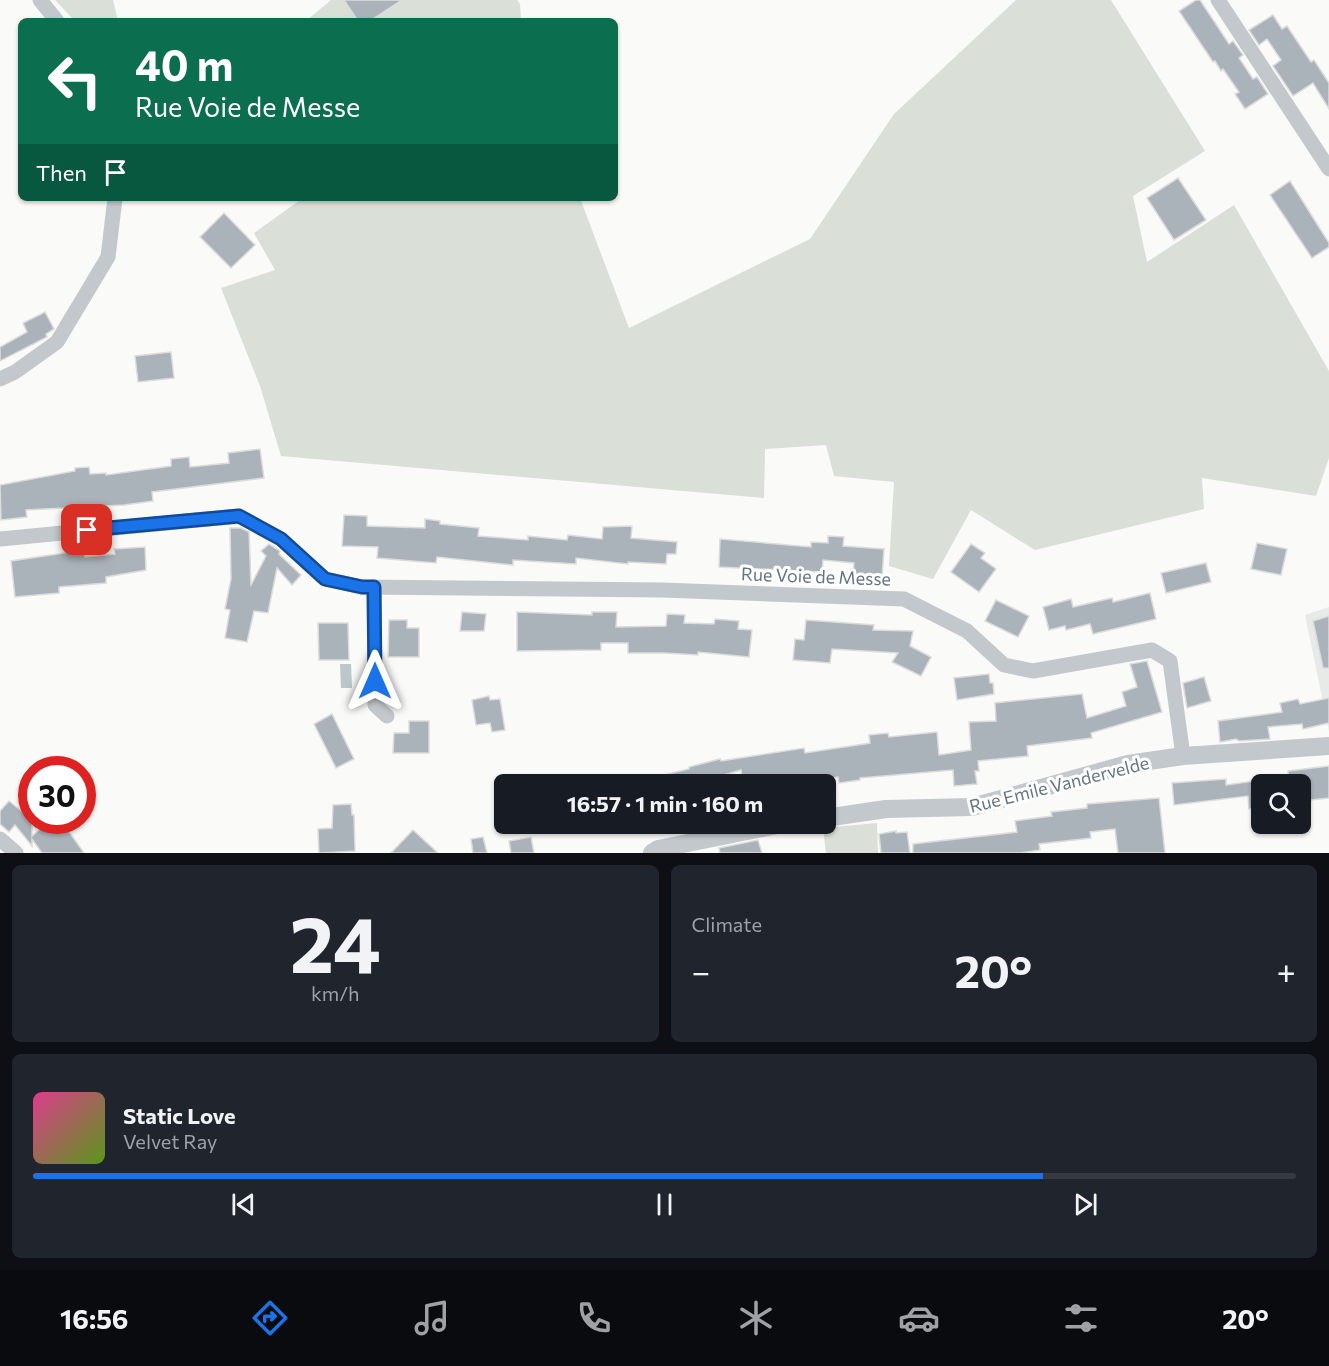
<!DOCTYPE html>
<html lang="en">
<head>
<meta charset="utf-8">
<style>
	:root { --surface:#171b24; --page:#20242c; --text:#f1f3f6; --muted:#9ea1a6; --line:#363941; --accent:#1a73e8 }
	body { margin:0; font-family:Commissioner,sans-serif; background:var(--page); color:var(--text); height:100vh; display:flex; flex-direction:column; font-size:22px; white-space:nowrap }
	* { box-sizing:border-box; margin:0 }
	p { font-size:20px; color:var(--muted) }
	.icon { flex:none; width:33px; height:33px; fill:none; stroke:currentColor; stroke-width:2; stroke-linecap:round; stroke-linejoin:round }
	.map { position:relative; height:853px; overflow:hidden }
	.side { display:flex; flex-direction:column; gap:12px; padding:12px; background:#0d0f14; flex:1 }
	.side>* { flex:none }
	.banner { position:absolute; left:18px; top:18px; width:600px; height:183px; border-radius:9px; box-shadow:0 2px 4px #0004; background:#0b6e4f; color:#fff; overflow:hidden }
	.tools { position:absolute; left:1251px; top:774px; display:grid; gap:12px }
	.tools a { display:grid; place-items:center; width:60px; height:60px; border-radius:9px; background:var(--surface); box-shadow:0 2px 4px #0004; font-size:30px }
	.speed { position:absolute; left:18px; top:756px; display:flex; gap:12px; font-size:30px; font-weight:700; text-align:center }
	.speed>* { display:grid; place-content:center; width:78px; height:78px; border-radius:50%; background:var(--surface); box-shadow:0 2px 4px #0004; line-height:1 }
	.speed .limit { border:9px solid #d22; background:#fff; color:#111 }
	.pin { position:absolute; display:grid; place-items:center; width:51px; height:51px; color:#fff; margin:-26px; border-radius:12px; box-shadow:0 3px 9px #0006 }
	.me { position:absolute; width:66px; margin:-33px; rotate:0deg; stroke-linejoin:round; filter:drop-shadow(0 0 4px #0008) }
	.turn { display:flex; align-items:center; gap:21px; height:126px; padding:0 18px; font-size:27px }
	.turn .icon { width:78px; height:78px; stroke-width:2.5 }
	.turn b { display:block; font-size:42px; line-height:51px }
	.then { display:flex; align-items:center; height:57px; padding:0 18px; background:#0003; gap:12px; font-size:22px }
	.big { font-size:45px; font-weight:700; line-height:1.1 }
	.side .card { flex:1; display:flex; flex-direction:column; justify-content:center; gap:9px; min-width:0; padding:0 21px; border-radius:9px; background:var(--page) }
	.side .dial { align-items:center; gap:0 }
	.dial b { font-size:78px; line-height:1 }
	.song { display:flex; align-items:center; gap:18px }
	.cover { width:72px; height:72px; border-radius:9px; background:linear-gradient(135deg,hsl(330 70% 55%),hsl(90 70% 35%)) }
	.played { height:6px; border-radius:3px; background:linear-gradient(90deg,var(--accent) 80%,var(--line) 80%) }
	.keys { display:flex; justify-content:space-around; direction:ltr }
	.heat { display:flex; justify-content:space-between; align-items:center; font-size:33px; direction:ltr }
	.side .tiles { flex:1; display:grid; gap:12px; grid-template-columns:1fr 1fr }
	.card:last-child { grid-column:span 2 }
	.trip { position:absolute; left:494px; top:774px; width:342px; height:60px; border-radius:9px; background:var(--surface); box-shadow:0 2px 4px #0004; font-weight:700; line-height:60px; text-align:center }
	.tab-bar { display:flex; height:96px; justify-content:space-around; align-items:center; background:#090b0e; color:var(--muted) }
	.tab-bar .icon { width:42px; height:42px }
	.tab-bar .on { color:var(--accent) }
	.tab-bar b { font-size:27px; color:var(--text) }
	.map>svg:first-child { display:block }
</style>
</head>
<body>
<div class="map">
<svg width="1329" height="853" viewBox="0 0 1329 853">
	<rect width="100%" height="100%" fill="#fafaf8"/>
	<path fill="#e8e9e9" d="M1329 607V731L1305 615Z"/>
	<g fill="#dadfd7">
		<path d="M55 0H113L118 21H75Z"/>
		<path d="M331 0H517L520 4 521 21H306Z"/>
		<path d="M1016 0H1111L1205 151 1133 196 1147 262 1234 205 1329 371V458L1316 496 1202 478 1204 509 1035 550 971 510 933 579 889 566 894 482 834 476 826 445 765 449 764 498 281 456 260 386 221 288 275 270 254 233 303 198H580L629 328 810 239 894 114Z"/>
		<path d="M877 823 878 853H826L823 828Z"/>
	</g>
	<path fill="#bbc7cb" d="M340 664H351L352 688H341Z"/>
	<g fill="#aab3b9" stroke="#dcdcda" stroke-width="1.5">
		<path d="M344 0H402L370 21H358Z"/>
		<path d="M1196 0H1200L1229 44 1233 41 1243 55 1239 58 1253 79 1257 77 1268 94 1245 109 1235 94 1239 92 1223 69 1221 71 1215 61 1213 62 1179 11Z"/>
		<path d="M1273 15 1282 29 1287 26 1311 62 1314 60 1329 83V109L1313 83 1293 96 1273 66 1281 60 1267 39 1259 45 1249 30Z"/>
		<path d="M1178 178 1206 220 1174 240 1147 198Z"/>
		<path d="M1290 181 1329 243V247L1312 258 1270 195Z"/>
		<path d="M224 213 255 245 231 268 200 237Z"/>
		<path d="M45 312 54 329 46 334 47 337 0 361V347L27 332 23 323Z"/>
		<path d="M171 352 174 378 138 382 135 356Z"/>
		<path d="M260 449 264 478 152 492 153 501 124 505 26 510 27 517 1 520 0 485 75 471V468L89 467 90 474 106 473V475L171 466V459L189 457 190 467 229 463 228 453Z"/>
		<path d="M344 515 367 516V526L425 528V519L440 521V524L479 528 478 536 528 540V536L567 540 568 535 602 539 603 527 632 526 631 538 677 542 676 554H667L666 564 628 562V564L576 558V564L513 560V565L437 557 436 563 377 558 378 547 342 546Z"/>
		<path d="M230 528H241L249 532 251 585 266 556 261 551 269 544 280 551 279 554 301 575 292 585 277 568 268 613 254 611 247 642 225 638 230 610 225 609 231 579Z"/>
		<path d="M828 536 844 537 843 546 884 549 882 578 853 576 854 563 823 560 822 572 719 567 720 539 811 547V542L828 543Z"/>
		<path d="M1257 543 1287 549 1281 575 1251 569Z"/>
		<path d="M971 544 985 553 981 558 996 569 979 592 951 572Z"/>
		<path d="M145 547 146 570 106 577V583L59 587V593L15 597 11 561 84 550 85 557 115 554 114 549Z"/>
		<path d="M1206 563 1211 582 1166 593 1161 573Z"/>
		<path d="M1150 593 1156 619 1093 634 1090 624 1066 630 1065 626 1049 630 1043 607 1071 599 1073 607 1112 598 1113 602Z"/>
		<path d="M996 600 1029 616 1018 637 985 621Z"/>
		<path d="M462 612 486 614 484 631H460Z"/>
		<path d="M517 612 592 615V612H617L616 627 666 626 667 614 685 615 684 623 714 624 715 619 739 621 738 629 752 630 749 657 698 652V655L665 653H628V643H601V650L517 651Z"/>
		<path d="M1329 616V668H1323L1313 621Z"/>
		<path d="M389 620H407V628H419V657H388Z"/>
		<path d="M806 620 874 625 873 630 913 631 910 646 931 657 921 676 892 662 898 653 832 649 830 663 793 660 795 639 804 640Z"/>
		<path d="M318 623H348L349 660H319Z"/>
		<path d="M1147 661 1162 712 1091 733 1092 738 1027 746 1028 756 978 761 979 771H975L977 784 954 786 953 770 860 778V780L839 783 838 777 809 781 810 784H743L741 770 709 779 710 784H647V779L689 769V767L720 759 721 761 804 748 805 753 870 743 869 735 888 733 889 737 937 732 939 755 971 750 969 722 996 721 995 703 1082 694 1087 718 1126 706 1122 692 1137 687 1130 664Z"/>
		<path d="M989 674 990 683H993L994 694 957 700 954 678Z"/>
		<path d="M1204 677 1211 701 1187 708 1183 683Z"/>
		<path d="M489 696 490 700 500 699 505 730 492 732 490 723 476 725 472 700Z"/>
		<path d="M1329 698V723L1303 729 1302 724 1268 727 1270 739 1239 741 1236 739 1220 742 1218 721 1282 712 1280 703 1298 699 1300 704Z"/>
		<path d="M332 714 354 759 336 768 314 724Z"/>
		<path d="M409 721H429V753H393L394 733H409Z"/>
		<path d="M1329 766V798L1302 801 1300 784H1289L1288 771Z"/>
		<path d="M1226 779V785L1262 780V807L1249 809 1248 796 1174 805 1172 783Z"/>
		<path d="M1159 798 1165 853H1118L1115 829 1090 832 1091 838 1039 844 1040 850 1020 853H913V844L1017 832 1015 821 1052 816 1051 812 1087 808V804Z"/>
		<path d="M9 801 32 820V836L50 820H61L84 853H42L32 839V846L15 825 9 832 0 824V811Z"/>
		<path d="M351 804 352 815H354L355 851 319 853 318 829 332 828 333 805Z"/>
		<path d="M413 830 438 853H391Z"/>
		<path d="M896 831V833L907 832 910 853H881L879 834Z"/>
		<path d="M483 837 487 853H473L471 839Z"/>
		<path d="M531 837 534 853H511L509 841Z"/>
		<path d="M758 840 762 853H720L719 848Z"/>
	</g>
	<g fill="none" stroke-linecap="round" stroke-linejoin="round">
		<g stroke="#c3c8cc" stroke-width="15">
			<path d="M40 0 57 21"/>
			<path d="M1218 0 1329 169"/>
			<path d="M0 379 15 372 57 342 108 257 115 198"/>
			<path d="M0 539 239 516 281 539 325 579 362 587 662 590 904 599 967 631 1004 665 1033 671 1152 650 1170 661 1183 756"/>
			<path d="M374 587 375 705 387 716"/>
			<path d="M0 839 16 853"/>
		</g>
		<g stroke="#c3c8cc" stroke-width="18">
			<path d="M825 818 886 809 972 807 1128 764 1183 756 1329 746"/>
			<path d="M652 853 658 849 782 824"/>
		</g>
	</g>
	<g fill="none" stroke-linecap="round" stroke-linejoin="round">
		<g stroke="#114b97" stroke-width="15">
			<path id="route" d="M87 530 239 516 281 539 325 579 362 587H374L375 681"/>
		</g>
		<use href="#route" stroke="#1a73e8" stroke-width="10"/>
	</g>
	<g text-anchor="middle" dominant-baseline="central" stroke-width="6" stroke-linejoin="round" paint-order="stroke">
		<g font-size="18" fill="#657683" stroke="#fff">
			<text transform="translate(816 576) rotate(2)">Rue Voie de Messe</text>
			<text transform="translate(1059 784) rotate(-14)">Rue Emile Vandervelde</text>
		</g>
	</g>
</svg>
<div class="tools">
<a><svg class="icon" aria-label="search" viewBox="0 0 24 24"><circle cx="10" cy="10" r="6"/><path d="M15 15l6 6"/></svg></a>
</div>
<div class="speed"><div class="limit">30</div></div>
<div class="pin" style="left:87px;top:530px;background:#d93025"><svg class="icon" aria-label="arrive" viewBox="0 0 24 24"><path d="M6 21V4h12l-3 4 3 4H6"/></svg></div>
<svg class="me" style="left:375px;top:681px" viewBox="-20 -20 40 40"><path d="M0-17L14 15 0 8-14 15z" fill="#1a73e8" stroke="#fff" stroke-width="4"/></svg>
<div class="trip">16:57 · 1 min · 160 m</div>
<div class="banner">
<div class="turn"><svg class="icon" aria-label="left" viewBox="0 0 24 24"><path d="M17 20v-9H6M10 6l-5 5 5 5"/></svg><div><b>40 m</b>Rue Voie de Messe</div></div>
<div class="then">Then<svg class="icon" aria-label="arrive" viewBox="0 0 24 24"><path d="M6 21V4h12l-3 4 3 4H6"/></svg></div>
</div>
</div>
<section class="side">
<div class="tiles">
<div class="card dial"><b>24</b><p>km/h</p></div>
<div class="card"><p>Climate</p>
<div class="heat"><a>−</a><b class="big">20°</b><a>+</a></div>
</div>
<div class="card">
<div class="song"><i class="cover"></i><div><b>Static Love</b><p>Velvet Ray</p></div></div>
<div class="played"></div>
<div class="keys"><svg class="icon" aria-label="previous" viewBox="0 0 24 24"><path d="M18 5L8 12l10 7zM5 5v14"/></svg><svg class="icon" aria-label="pause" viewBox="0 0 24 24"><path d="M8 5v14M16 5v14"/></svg><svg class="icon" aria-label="next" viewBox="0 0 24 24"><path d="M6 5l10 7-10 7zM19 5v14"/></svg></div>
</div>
</div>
</section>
<nav class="tab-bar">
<b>16:56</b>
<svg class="icon on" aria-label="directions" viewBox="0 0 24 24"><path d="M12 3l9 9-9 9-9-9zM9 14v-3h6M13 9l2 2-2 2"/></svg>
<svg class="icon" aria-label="music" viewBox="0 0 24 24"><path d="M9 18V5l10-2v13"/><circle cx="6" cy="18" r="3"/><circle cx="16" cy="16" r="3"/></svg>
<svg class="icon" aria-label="phone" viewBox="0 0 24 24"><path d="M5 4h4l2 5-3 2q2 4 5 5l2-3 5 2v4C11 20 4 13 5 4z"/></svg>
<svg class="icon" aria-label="climate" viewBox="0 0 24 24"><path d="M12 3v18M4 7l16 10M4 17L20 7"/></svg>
<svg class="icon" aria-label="car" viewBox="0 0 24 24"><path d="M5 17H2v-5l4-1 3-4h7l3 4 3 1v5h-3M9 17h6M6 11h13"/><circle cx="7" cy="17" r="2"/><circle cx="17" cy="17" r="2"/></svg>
<svg class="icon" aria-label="filters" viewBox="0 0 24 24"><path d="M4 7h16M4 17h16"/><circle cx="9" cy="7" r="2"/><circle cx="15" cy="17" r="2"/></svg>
<b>20°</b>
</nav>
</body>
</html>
